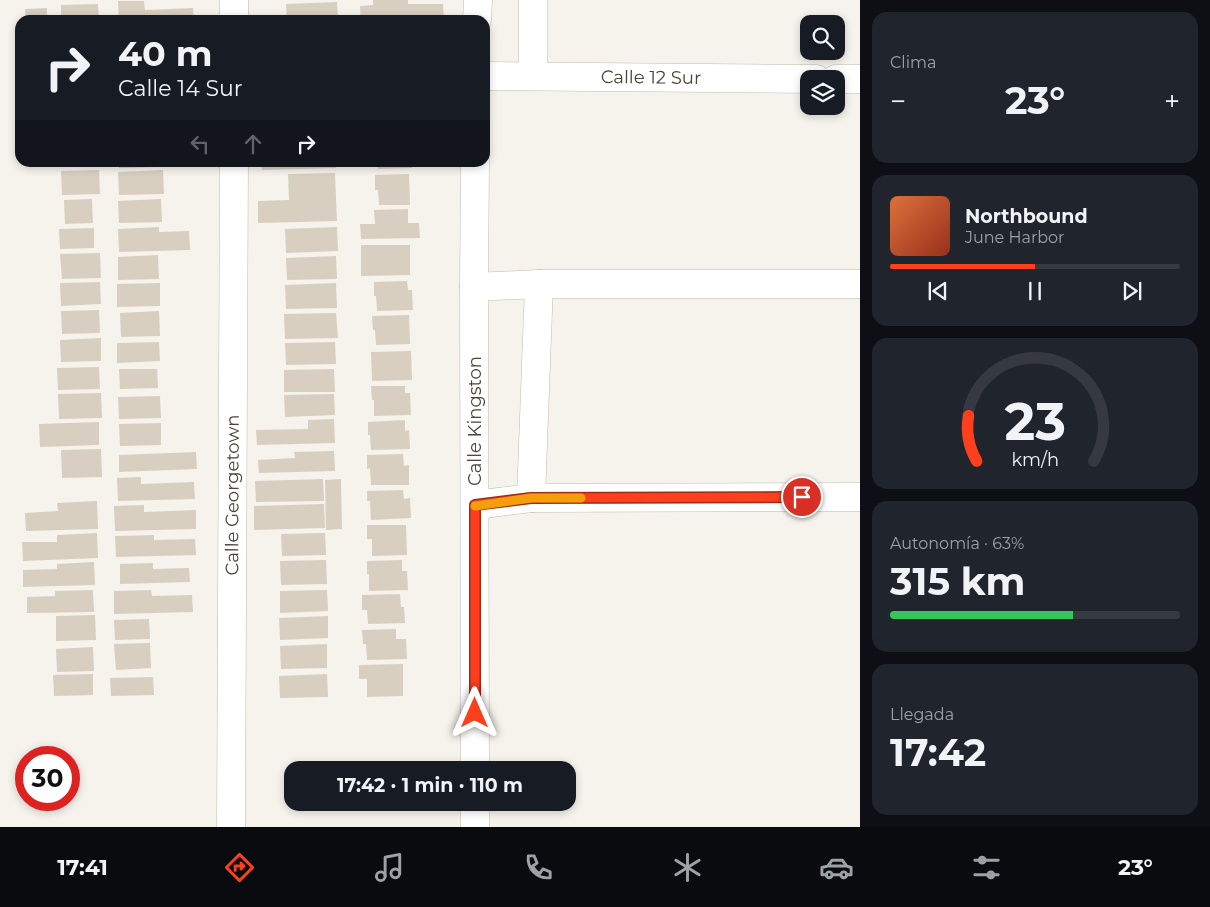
<!DOCTYPE html>
<html lang="es">
<head>
<meta charset="utf-8">
<style>
	:root { --surface:#171b24; --page:#20242c; --text:#f1f3f6; --muted:#9ea1a6; --line:#363941; --accent:#fc3f1d }
	body { margin:0; font-family:Montserrat,sans-serif; background:var(--page); color:var(--text); height:100vh; display:flex; flex-direction:column; font-size:19px; white-space:nowrap }
	* { box-sizing:border-box; margin:0 }
	p { font-size:16px; color:var(--muted) }
	.icon { flex:none; width:28px; height:28px; fill:none; stroke:currentColor; stroke-width:2; stroke-linecap:round; stroke-linejoin:round }
	.map { position:relative; flex:1; overflow:hidden }
	.details { display:flex; flex-direction:column; gap:12px; padding:12px; background:#0d0f14; width:350px }
	.details>* { flex:none }
	.hud { position:absolute; left:15px; top:15px; width:475px; height:152px; border-radius:15px; box-shadow:0 2px 8px #0003; background:#171b24; color:var(--text); overflow:hidden }
	.fabs { position:absolute; left:800px; top:15px; display:grid; gap:10px }
	.fabs a { display:grid; place-items:center; width:45px; height:45px; border-radius:10px; background:var(--surface); box-shadow:0 2px 8px #0003; font-size:25px }
	.speed { position:absolute; left:15px; top:746px; display:flex; gap:10px; font-size:25px; font-weight:700; text-align:center }
	.speed>* { display:grid; place-content:center; width:65px; height:65px; border-radius:50%; background:var(--surface); box-shadow:0 2px 8px #0003; line-height:1 }
	.speed .limit { border:8px solid #d22; background:#fff; color:#111 }
	.pin { position:absolute; display:grid; place-items:center; width:42px; height:42px; color:#fff; margin:-21px; border:2px solid #fff; border-radius:50%; box-shadow:0 1px 5px #0007 }
	.me { position:absolute; width:55px; margin:-28px; rotate:0deg; stroke-linejoin:round; filter:drop-shadow(0 0 4px #0008) }
	.turn { display:flex; align-items:center; gap:18px; height:105px; padding:0 20px; font-size:22px }
	.turn .icon { width:65px; height:65px; stroke-width:2.5 }
	.turn b { display:block; font-size:35px; line-height:42px }
	.lanes { display:flex; align-items:center; height:48px; padding:0 20px; background:#0003; justify-content:center; gap:25px; direction:ltr }
	.lanes .off { opacity:.35 }
	.big { font-size:38px; font-weight:700; line-height:1.1 }
	.details .tile { flex:1; display:flex; flex-direction:column; justify-content:center; gap:8px; min-width:0; padding:0 18px; border-radius:15px; background:var(--page) }
	.details .dial { align-items:center; gap:0 }
	.dial svg { height:130px; overflow:visible; fill:none; stroke:var(--line); stroke-width:7; stroke-linecap:round; text-anchor:middle }
	.dial text { fill:var(--text); stroke:none }
	.song { display:flex; align-items:center; gap:15px }
	.cover { width:60px; height:60px; border-radius:8px; background:linear-gradient(135deg,hsl(20 70% 55%),hsl(10 70% 35%)) }
	.played { height:5px; border-radius:2px; background:linear-gradient(90deg,var(--accent) 50%,var(--line) 50%) }
	.keys { display:flex; justify-content:space-around; direction:ltr }
	.heat { display:flex; justify-content:space-between; align-items:center; font-size:28px; direction:ltr }
	.charge { height:8px; border-radius:4px; background:linear-gradient(90deg,#34c759 63%,var(--line) 0) }
	.trip { position:absolute; left:284px; top:761px; width:292px; height:50px; border-radius:15px; background:var(--surface); box-shadow:0 2px 8px #0003; font-weight:700; line-height:50px; text-align:center }
	.dock { display:flex; height:80px; justify-content:space-around; align-items:center; background:#090b0e; color:var(--muted) }
	.dock .icon { width:35px; height:35px }
	.dock .active { color:var(--accent) }
	.dock b { font-size:22px; color:var(--text) }
	main { display:flex; flex:1; min-height:0 }
	.map>svg:first-child { display:block }
</style>
</head>
<body>
<main>
<div class="map">
<svg width="860" height="827" viewBox="0 0 860 827">
	<rect width="100%" height="100%" fill="#f6f3ec"/>
	<g fill="#d8cfc1">
		<path d="M373 0H408V4H443L444 20H361L360 6 373 5Z"/>
		<path d="M118 1H144L145 10 193 8 194 20H119Z"/>
		<path d="M337 2 338 20H287L286 4Z"/>
		<path d="M98 4 99 20H61V5Z"/>
		<path d="M47 8V20H26L25 9Z"/>
		<path d="M62 162H101V164L62 165Z"/>
		<path d="M119 162H160V167L119 168Z"/>
		<path d="M261 162H335L336 168 262 170Z"/>
		<path d="M377 162H412V168L378 169Z"/>
		<path d="M99 170 100 194 62 195 61 171Z"/>
		<path d="M163 170 164 194 119 195 118 172Z"/>
		<path d="M335 173 337 221 258 223V201L289 200 288 174Z"/>
		<path d="M409 174 410 205H379L378 190H375V175Z"/>
		<path d="M92 199 93 223 65 224 64 200Z"/>
		<path d="M161 199 162 222 119 223 118 201Z"/>
		<path d="M408 209V223H419L420 238 361 239 360 224H375L374 210Z"/>
		<path d="M159 227V232L189 231 190 250 119 252 118 229Z"/>
		<path d="M337 227 338 251 286 253 285 229Z"/>
		<path d="M94 228V248L60 249 59 229Z"/>
		<path d="M361 245H410V275L361 276Z"/>
		<path d="M100 253 101 278 62 279 60 254Z"/>
		<path d="M158 255 159 279 118 280V257Z"/>
		<path d="M336 256 337 279 287 280 286 258Z"/>
		<path d="M407 281 408 290H412L413 310 377 311 376 296H374V282Z"/>
		<path d="M100 282 101 304 61 306 60 283Z"/>
		<path d="M160 283V306L117 307V284Z"/>
		<path d="M336 283 337 308 286 309 285 285Z"/>
		<path d="M99 310 100 333 62 334 61 311Z"/>
		<path d="M159 311 160 336 121 337 120 313Z"/>
		<path d="M336 313 338 338 285 339 284 314Z"/>
		<path d="M409 315 410 344 376 345 375 330H373L372 316Z"/>
		<path d="M101 338V361L61 362 60 340Z"/>
		<path d="M159 342 160 361 117 363V343Z"/>
		<path d="M335 342 336 364 286 365 285 343Z"/>
		<path d="M411 351 412 380 372 381 371 352Z"/>
		<path d="M99 367 100 389 58 390 57 368Z"/>
		<path d="M119 369H157L158 388 120 389Z"/>
		<path d="M334 369 335 392H284V370Z"/>
		<path d="M371 386H405V393H410L411 415 374 416V400H372Z"/>
		<path d="M101 393 102 418 59 419 58 394Z"/>
		<path d="M334 394 335 415 285 417 284 395Z"/>
		<path d="M160 396 161 418 119 419 118 397Z"/>
		<path d="M334 419 335 443 257 445 256 430 308 429V420Z"/>
		<path d="M405 420V431L409 430 410 449 371 450 370 435H368V422Z"/>
		<path d="M99 422V445L40 447 39 424Z"/>
		<path d="M161 423V445L120 446 119 424Z"/>
		<path d="M101 449 102 477 62 478 61 450Z"/>
		<path d="M334 451 335 471 259 473 258 460 295 458 294 452Z"/>
		<path d="M196 452 197 469 119 472V455Z"/>
		<path d="M403 454 404 466 409 465V485H371L370 468 367 469V455Z"/>
		<path d="M141 477V484L194 482 195 499 118 501 117 478Z"/>
		<path d="M323 479 324 501 256 502 255 481Z"/>
		<path d="M341 479 342 529 326 530 325 480Z"/>
		<path d="M403 490 404 499 410 498 411 518 371 520 370 501H367V491Z"/>
		<path d="M97 501 98 529 26 531 25 513 58 511 57 503Z"/>
		<path d="M324 504 325 528 254 530V506Z"/>
		<path d="M144 505V512L196 510V529L115 531 114 506Z"/>
		<path d="M367 525H406L407 555 372 556V539H367Z"/>
		<path d="M97 533 98 558 23 561 22 542H57V535Z"/>
		<path d="M325 533 326 555 282 556 281 534Z"/>
		<path d="M154 535V540L195 539 196 555 116 557 115 536Z"/>
		<path d="M326 560 327 584 281 585 280 561Z"/>
		<path d="M402 560V571H407L408 590 369 591V574H367V561Z"/>
		<path d="M94 562 95 585 23 587V570L57 569V564Z"/>
		<path d="M153 563V569L189 568 190 582 120 584V564Z"/>
		<path d="M93 590 94 612 27 613V597L55 596V591Z"/>
		<path d="M151 590 152 596 192 595 193 612 114 614V591Z"/>
		<path d="M327 590 328 611 280 613V591Z"/>
		<path d="M400 594 401 607H404L405 623 368 624 367 610H362V595Z"/>
		<path d="M95 615 96 640 56 641V616Z"/>
		<path d="M328 616V638L280 640 279 618Z"/>
		<path d="M149 619 150 639 115 640 114 620Z"/>
		<path d="M396 629V639H406L407 659 367 660 366 644H363L362 630Z"/>
		<path d="M150 643 151 668 116 670 114 644Z"/>
		<path d="M327 644V668L281 669 280 646Z"/>
		<path d="M93 647 94 671 57 672 56 649Z"/>
		<path d="M403 664V696L367 697V679H359V665Z"/>
		<path d="M93 674V695L54 696 53 675Z"/>
		<path d="M327 674 328 697 280 698 279 676Z"/>
		<path d="M153 677 154 695 111 696 110 678Z"/>
	</g>
	<g fill="none" stroke-linecap="round" stroke-linejoin="round">
		<g stroke="#c2bbae" stroke-width="29">
			<g id="street">
				<path d="M234 20V0"/>
				<path d="M477 20 478 0"/>
				<path id="s1" d="M485 76 816 79"/>
				<path d="M533 76V0"/>
				<path d="M836 79H860"/>
				<path d="M474 287 539 284H860"/>
				<path d="M531 498 539 284"/>
				<path d="M475 505 531 498 860 497"/>
				<path d="M475 770 474 287 475 162"/>
				<path d="M475 802V827"/>
				<path id="s2" d="M231 827 234 162"/>
			</g>
		</g>
		<use href="#street" stroke="#fff" stroke-width="28"/>
	</g>
	<g fill="none" stroke-linecap="round" stroke-linejoin="round">
		<g stroke="#a42913" stroke-width="12">
			<path id="route" d="M475 713V505L531 498 802 497"/>
		</g>
		<use href="#route" stroke="#fc3f1d" stroke-width="9"/>
		<path stroke="#f59e0b" stroke-width="9" d="M475 506 531 498H581"/>
	</g>
	<g text-anchor="middle" dominant-baseline="central" stroke-width="5" stroke-linejoin="round" paint-order="stroke">
		<g font-size="18" fill="#4b4439" stroke="#fff">
			<text stroke="none"><textPath href="#s1" startOffset="166">Calle 12 Sur</textPath></text>
			<text transform="translate(475 421) rotate(-90)">Calle Kingston</text>
			<text stroke="none"><textPath href="#s2" startOffset="332">Calle Georgetown</textPath></text>
		</g>
	</g>
</svg>
<div class="fabs">
<a><svg class="icon" aria-label="search" viewBox="0 0 24 24"><circle cx="10" cy="10" r="6"/><path d="M15 15l6 6"/></svg></a>
<a><svg class="icon" aria-label="layers" viewBox="0 0 24 24"><path d="M12 4l9 5-9 5-9-5zM3 14l9 5 9-5"/></svg></a>
</div>
<div class="speed"><div class="limit">30</div></div>
<div class="pin" style="left:802px;top:497px;background:#d93025"><svg class="icon" aria-label="arrive" viewBox="0 0 24 24"><path d="M6 21V4h12l-3 4 3 4H6"/></svg></div>
<svg class="me" style="left:475px;top:713px" viewBox="-20 -20 40 40"><path d="M0-17L14 15 0 8-14 15z" fill="#fc3f1d" stroke="#fff" stroke-width="4"/></svg>
<div class="trip">17:42 · 1 min · 110 m</div>
<div class="hud">
<div class="turn"><svg class="icon" aria-label="right" viewBox="0 0 24 24"><path d="M7 20v-9h11M14 6l5 5-5 5"/></svg><div><b>40 m</b>Calle 14 Sur</div></div>
<div class="lanes"><svg class="icon off" aria-label="left" viewBox="0 0 24 24"><path d="M17 20v-9H6M10 6l-5 5 5 5"/></svg><svg class="icon off" aria-label="ahead" viewBox="0 0 24 24"><path d="M12 20V5M6 11l6-6 6 6"/></svg><svg class="icon" aria-label="right" viewBox="0 0 24 24"><path d="M7 20v-9h11M14 6l5 5-5 5"/></svg></div>
</div>
</div>
<section class="details">
<div class="tile"><p>Clima</p>
<div class="heat"><a>−</a><b class="big">23°</b><a>+</a></div>
</div>
<div class="tile">
<div class="song"><i class="cover"></i><div><b>Northbound</b><p>June Harbor</p></div></div>
<div class="played"></div>
<div class="keys"><svg class="icon" aria-label="previous" viewBox="0 0 24 24"><path d="M18 5L8 12l10 7zM5 5v14"/></svg><svg class="icon" aria-label="pause" viewBox="0 0 24 24"><path d="M8 5v14M16 5v14"/></svg><svg class="icon" aria-label="next" viewBox="0 0 24 24"><path d="M6 5l10 7-10 7zM19 5v14"/></svg></div>
</div>
<div class="tile dial"><svg viewBox="0 0 100 80">
<path d="M14 69A42 42 0 1 1 86 69"/>
<path d="M14 69A42 42 0 0 1 9 41" stroke="#fc3f1d"/>
<text x="50" y="56" font-size="32" font-weight="700">23</text>
<text x="50" y="72" font-size="11">km/h</text>
</svg></div>
<div class="tile"><p>Autonomía · 63%</p><b class="big">315 km</b><div class="charge"></div></div>
<div class="tile"><p>Llegada</p><b class="big">17:42</b></div>
</section>
</main>
<nav class="dock">
<b>17:41</b>
<svg class="icon active" aria-label="directions" viewBox="0 0 24 24"><path d="M12 3l9 9-9 9-9-9zM9 14v-3h6M13 9l2 2-2 2"/></svg>
<svg class="icon" aria-label="music" viewBox="0 0 24 24"><path d="M9 18V5l10-2v13"/><circle cx="6" cy="18" r="3"/><circle cx="16" cy="16" r="3"/></svg>
<svg class="icon" aria-label="phone" viewBox="0 0 24 24"><path d="M5 4h4l2 5-3 2q2 4 5 5l2-3 5 2v4C11 20 4 13 5 4z"/></svg>
<svg class="icon" aria-label="climate" viewBox="0 0 24 24"><path d="M12 3v18M4 7l16 10M4 17L20 7"/></svg>
<svg class="icon" aria-label="car" viewBox="0 0 24 24"><path d="M5 17H2v-5l4-1 3-4h7l3 4 3 1v5h-3M9 17h6M6 11h13"/><circle cx="7" cy="17" r="2"/><circle cx="17" cy="17" r="2"/></svg>
<svg class="icon" aria-label="filters" viewBox="0 0 24 24"><path d="M4 7h16M4 17h16"/><circle cx="9" cy="7" r="2"/><circle cx="15" cy="17" r="2"/></svg>
<b>23°</b>
</nav>
</body>
</html>
